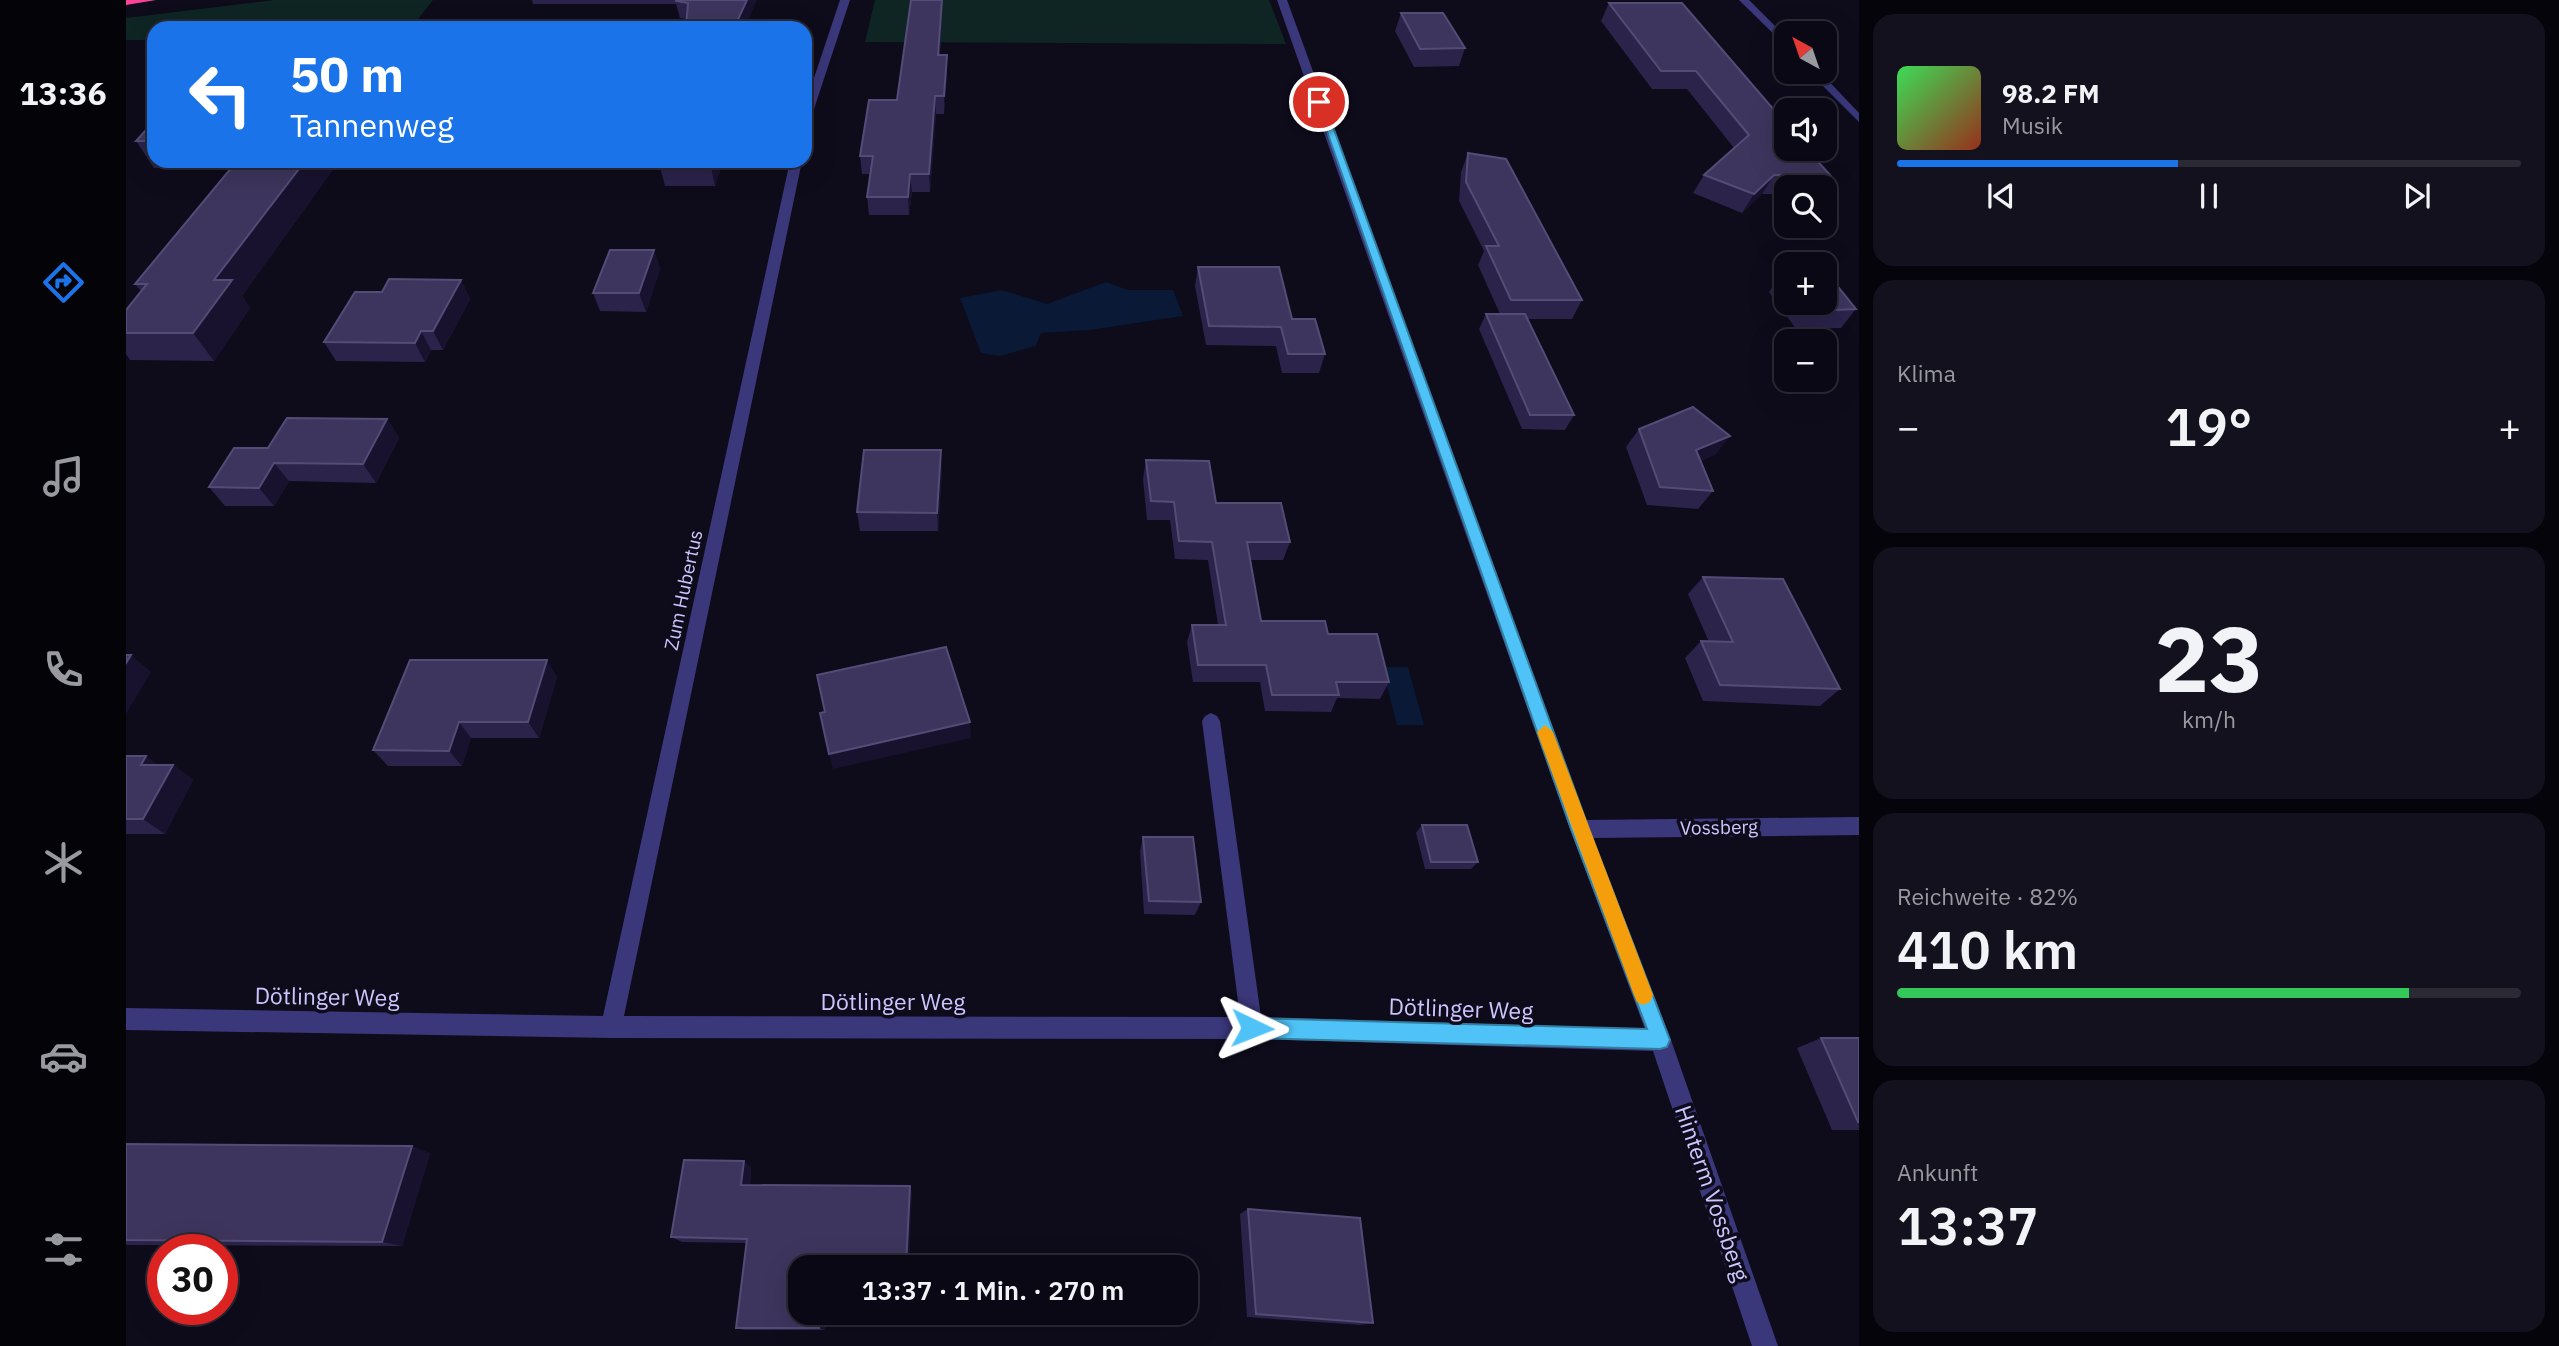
<!DOCTYPE html>
<html lang="de">
<head>
<meta charset="utf-8">
<style>
	:root { --surface:#0a0814; --page:#13111d; --text:#f1f3f6; --muted:#999aa0; --line:#2a2934; --accent:#1a73e8 }
	body { margin:0; font-family:"IBM Plex Sans",sans-serif; background:var(--page); color:var(--text); height:100vh; display:flex; flex-direction:column; font-size:26px; white-space:nowrap }
	* { box-sizing:border-box; margin:0 }
	p { font-size:23px; color:var(--muted) }
	.icon { flex:none; width:38px; height:38px; fill:none; stroke:currentColor; stroke-width:2; stroke-linecap:round; stroke-linejoin:round }
	.map { position:relative; flex:1; overflow:hidden }
	.details { display:flex; flex-direction:column; gap:14px; padding:14px; background:#06040b; width:700px }
	.details>* { flex:none }
	.top-card { position:absolute; left:21px; top:21px; width:665px; height:147px; border-radius:21px; box-shadow:0 7px 28px #0002,0 0 0 2px var(--line); background:#1a73e8; color:#fff; overflow:hidden }
	.needle { width:46px; rotate:320deg }
	.fabs { position:absolute; left:1648px; top:21px; display:grid; gap:14px }
	.fabs a { display:grid; place-items:center; width:63px; height:63px; border-radius:14px; background:var(--surface); box-shadow:0 7px 28px #0002,0 0 0 2px var(--line); font-size:35px }
	.speed { position:absolute; left:21px; top:1234px; display:flex; gap:14px; font-size:35px; font-weight:700; text-align:center }
	.speed>* { display:grid; place-content:center; width:91px; height:91px; border-radius:50%; background:var(--surface); box-shadow:0 7px 28px #0002,0 0 0 2px var(--line); line-height:1 }
	.speed .limit { border:10px solid #d22; background:#fff; color:#111 }
	.pin { position:absolute; display:grid; place-items:center; width:60px; height:60px; color:#fff; margin:-30px; border:4px solid #fff; border-radius:50%; box-shadow:0 2px 7px #0007 }
	.me { position:absolute; width:77px; margin:-38px; rotate:92deg; stroke-linejoin:round; filter:drop-shadow(0 0 5px #0008) }
	.turn { display:flex; align-items:center; gap:24px; height:147px; padding:0 28px; font-size:32px }
	.turn .icon { width:91px; height:91px; stroke-width:2.5 }
	.turn b { display:block; font-size:49px; line-height:60px }
	.big { font-size:52px; font-weight:600; line-height:1.1 }
	.details .widget { flex:1; display:flex; flex-direction:column; justify-content:center; gap:10px; min-width:0; padding:0 24px; border-radius:21px; background:var(--page) }
	.details .dial { align-items:center; gap:0 }
	.dial b { font-size:91px; line-height:1 }
	.song { display:flex; align-items:center; gap:21px }
	.cover { width:84px; height:84px; border-radius:10px; background:linear-gradient(135deg,hsl(130 70% 55%),hsl(10 70% 35%)) }
	.played { height:7px; border-radius:4px; background:linear-gradient(90deg,var(--accent) 45%,var(--line) 45%) }
	.keys { display:flex; justify-content:space-around; direction:ltr }
	.heat { display:flex; justify-content:space-between; align-items:center; font-size:38px; direction:ltr }
	.charge { height:10px; border-radius:5px; background:linear-gradient(90deg,#34c759 82%,var(--line) 0) }
	.trip { position:absolute; left:662px; top:1255px; width:410px; height:70px; border-radius:21px; background:var(--surface); box-shadow:0 7px 28px #0002,0 0 0 2px var(--line); font-weight:600; line-height:70px; text-align:center }
	main { display:flex; flex:1; min-height:0 }
	.dock { display:flex; flex-direction:column; width:126px; justify-content:space-around; align-items:center; background:#040308; color:var(--muted) }
	.dock .icon { width:49px; height:49px }
	.dock .on { color:var(--accent) }
	.dock b { font-size:32px; color:var(--text) }
	.map>svg:first-child { display:block }
</style>
</head>
<body>
<main>
<nav class="dock">
<b>13:36</b>
<svg class="icon on" aria-label="directions" viewBox="0 0 24 24"><path d="M12 3l9 9-9 9-9-9zM9 14v-3h6M13 9l2 2-2 2"/></svg>
<svg class="icon" aria-label="music" viewBox="0 0 24 24"><path d="M9 18V5l10-2v13"/><circle cx="6" cy="18" r="3"/><circle cx="16" cy="16" r="3"/></svg>
<svg class="icon" aria-label="phone" viewBox="0 0 24 24"><path d="M5 4h4l2 5-3 2q2 4 5 5l2-3 5 2v4C11 20 4 13 5 4z"/></svg>
<svg class="icon" aria-label="climate" viewBox="0 0 24 24"><path d="M12 3v18M4 7l16 10M4 17L20 7"/></svg>
<svg class="icon" aria-label="car" viewBox="0 0 24 24"><path d="M5 17H2v-5l4-1 3-4h7l3 4 3 1v5h-3M9 17h6M6 11h13"/><circle cx="7" cy="17" r="2"/><circle cx="17" cy="17" r="2"/></svg>
<svg class="icon" aria-label="filters" viewBox="0 0 24 24"><path d="M4 7h16M4 17h16"/><circle cx="9" cy="7" r="2"/><circle cx="15" cy="17" r="2"/></svg>
</nav>
<div class="map">
<svg width="1733" height="1346" viewBox="0 0 1733 1346">
	<rect width="100%" height="100%" fill="#0e0b1b"/>
	<g fill="#0e2524">
		<path d="M148 0H307L285 28H28V40H0V18Z"/>
		<path d="M749 0H1143L1160 44 739 42Z"/>
	</g>
	<g fill="#091936">
		<path d="M980 282 1002 290H1047L1057 316 964 330 915 333 910 346 874 356 855 353 834 298 876 290 921 304Z"/>
		<path d="M1256 667H1282L1298 725H1271Z"/>
	</g>
	<g fill="none" stroke-linecap="round" stroke-linejoin="round">
		<g fill="#3a377a" fill-rule="evenodd">
			<path d="M714 0H724L684 121 679 124V105Z"/>
			<path d="M1151 0H1161L1460 820 1733 817V835L1467 838 1545 1040 1652 1346H1626L1527 1051 1126 1039 485 1038 0 1030V1008L477 1016 664 161H676L498 1016 1114 1017 1076 721 1079 716 1085 713 1091 716 1094 721 1135 1017 1519 1029 1444 829Z"/>
			<path d="M1613 0H1623L1661 38V47Z"/>
			<path d="M1683 72H1694L1733 113V122Z"/>
		</g>
		<path fill="#fc439a" fill-rule="evenodd" d="M0 0H30L0 5Z"/>
	</g>
	<g fill="#2b234a">
		<path d="M406 0H631L561 19 554 18 550 4H407Z"/>
		<path d="M1483 3H1556L1704 175 1695 187H1661V194H1636L1616 213 1567 193 1578 175 1608 148 1561 89H1526L1475 21Z"/>
		<path d="M816 13 814 55 821 72 818 114H810L804 192H786L783 215H743L741 197 744 174H736L734 156 771 100Z"/>
		<path d="M1275 13 1339 48 1333 66 1288 67 1269 31Z"/>
		<path d="M28 99V116L21 106Z"/>
		<path d="M28 121V161H213L116 296 124 308 88 361 4 360 0 354V310L15 291 9 284 105 168H28L10 141Z"/>
		<path d="M1342 153 1456 300 1446 319H1402L1448 415 1439 430 1396 429 1353 329 1360 314H1374L1352 265 1358 251 1333 201 1335 172Z"/>
		<path d="M536 161H597L589 186H539L534 167Z"/>
		<path d="M528 250 534 269 520 312 474 311 467 293Z"/>
		<path d="M1072 267 1166 319 1199 354 1193 373H1156L1150 346 1080 345 1069 286Z"/>
		<path d="M1656 273H1661V303H1699L1730 309 1715 328 1670 329 1643 292Z"/>
		<path d="M335 280 344 299 317 350H305L299 362 210 361 198 342 256 292Z"/>
		<path d="M261 419 273 438 250 483 163 481 148 506H99L83 487 142 448Z"/>
		<path d="M1513 429 1590 454 1574 461 1587 491 1572 509 1521 505 1500 447Z"/>
		<path d="M1020 460 1090 503 1164 542 1157 560H1124L1135 621 1202 634 1263 682 1254 699 1211 698 1205 712 1139 711 1134 682H1067L1061 642 1066 625H1092L1082 560 1049 559 1044 520H1021L1017 479Z"/>
		<path d="M816 469 812 531H734L731 512Z"/>
		<path d="M1577 577 1714 689 1694 706 1577 701 1559 658 1575 641 1583 642 1562 594Z"/>
		<path d="M431 677 413 738H345L336 766H262L247 750Z"/>
		<path d="M0 756 32 765H47L67 780 39 834H0Z"/>
		<path d="M1296 825 1352 862 1345 869H1299L1290 833Z"/>
		<path d="M1017 837 1075 902 1069 915 1018 914 1014 851Z"/>
		<path d="M1695 1038H1733V1130H1706L1671 1048Z"/>
		<path d="M0 1144 304 1153 276 1246 0 1245Z"/>
		<path d="M618 1161 625 1168 624 1185 786 1193 674 1267V1312H700L699 1330H618L610 1328 620 1243 556 1242 545 1237Z"/>
		<path d="M1122 1209 1247 1323 1234 1325 1121 1317 1114 1214Z"/>
	</g>
	<g fill="#18122f">
		<path d="M621 0H631L619 28H608Z"/>
		<path d="M816 0V13L812 72V55Z"/>
		<path d="M821 55V72L818 114V96Z"/>
		<path d="M809 96 810 114 804 192 803 174Z"/>
		<path d="M179 161H213L116 296 124 308 88 361 67 333 88 280Z"/>
		<path d="M587 161H597L589 186 585 167Z"/>
		<path d="M784 174 786 192 783 215 782 197Z"/>
		<path d="M1648 175 1636 194 1616 213 1628 194Z"/>
		<path d="M528 250 534 269 520 312 513 293Z"/>
		<path d="M335 280 344 299 317 350 307 331Z"/>
		<path d="M295 331 305 350 299 362 289 343Z"/>
		<path d="M261 419 273 438 250 483 237 464Z"/>
		<path d="M1604 436 1590 454 1556 468 1570 450Z"/>
		<path d="M815 450 816 469 812 531 811 513Z"/>
		<path d="M148 463 163 481 148 506 133 488Z"/>
		<path d="M5 655 25 672 0 714V663Z"/>
		<path d="M421 660 431 677 413 738 402 722Z"/>
		<path d="M333 722 345 738 336 766 323 751Z"/>
		<path d="M844 722 845 738 707 769 703 754Z"/>
		<path d="M20 756 41 771 15 765Z"/>
		<path d="M47 765 67 780 39 834 17 819Z"/>
		<path d="M286 1146 304 1153 276 1246 256 1242Z"/>
		<path d="M618 1161 625 1168 623 1191 615 1185Z"/>
		<path d="M784 1186 786 1193 783 1267H780Z"/>
		<path d="M694 1312H700L699 1330 693 1328Z"/>
	</g>
	<g fill="#3d355d" stroke="#534c76" stroke-width="2">
		<path d="M550 0H621L608 28H560L562 3 550 1Z"/>
		<path d="M785 0H816L812 55H821L818 96H809L803 174H784L782 197H741L747 156H734L743 100H771Z"/>
		<path d="M1483 3H1556L1661 125V149H1681L1704 175H1648L1628 194 1578 175 1623 135 1570 71H1535Z"/>
		<path d="M1275 13H1317L1339 48 1294 49Z"/>
		<path d="M28 99V106H21Z"/>
		<path d="M28 121V141H10Z"/>
		<path d="M1342 153 1380 159 1456 300H1385L1360 246H1373L1340 182Z"/>
		<path d="M111 161H179L88 280H106L67 333H0V310L21 284H9Z"/>
		<path d="M536 161H587L585 167H534Z"/>
		<path d="M484 250H528L513 293H467Z"/>
		<path d="M1072 267H1153L1166 319H1189L1199 354H1162L1155 327 1083 326Z"/>
		<path d="M1699 273H1701L1730 309 1685 311 1679 303H1699Z"/>
		<path d="M263 279 335 280 307 331H295L289 343 198 342 229 292H256Z"/>
		<path d="M1360 314H1399L1448 415H1404Z"/>
		<path d="M1567 407 1604 436 1570 450 1587 491 1534 487 1513 429Z"/>
		<path d="M161 418 261 419 237 464 148 463 133 488 83 487 108 448H142Z"/>
		<path d="M738 450H815L811 513 731 512Z"/>
		<path d="M1020 460 1083 461 1090 503H1155L1164 542H1121L1135 621H1199L1202 634H1251L1263 682H1210L1213 695H1146L1140 665H1072L1066 625H1100L1086 542 1053 541 1048 502 1025 501Z"/>
		<path d="M1577 577 1657 579 1714 689 1594 685 1575 641 1607 642Z"/>
		<path d="M820 647 844 722 703 754 694 713 699 712 691 675Z"/>
		<path d="M0 655H5L0 663Z"/>
		<path d="M284 660H421L402 722H333L323 751 247 750Z"/>
		<path d="M0 756H20L15 765H47L17 819H0Z"/>
		<path d="M1296 825H1341L1352 862H1305Z"/>
		<path d="M1017 837H1067L1075 902 1023 901Z"/>
		<path d="M1695 1038H1733V1122H1732Z"/>
		<path d="M0 1144 286 1146 256 1242 0 1240Z"/>
		<path d="M558 1160 618 1161 615 1185 784 1186 780 1267H674V1312H694L693 1328H610L621 1239 545 1237Z"/>
		<path d="M1122 1209 1234 1218 1247 1323 1130 1314Z"/>
	</g>
	<path fill="#4fc3f7" stroke="#337fa1" stroke-width="2" d="M1190 100 1198 102 1463 829 1544 1040 1541 1047 1534 1049 1126 1038 1119 1035 1116 1028 1119 1021 1126 1018 1521 1029 1445 829Z"/>
	<path fill="#f59e0b" d="M1419 725 1427 732 1527 995 1524 1002 1517 1005 1511 1002 1508 995 1411 732Z"/>
	<g text-anchor="middle" dominant-baseline="central" stroke-width="7" stroke-linejoin="round" paint-order="stroke">
		<g font-size="19" fill="#cdc6fe" stroke="#0e0b1b">
			<text transform="translate(557 590) rotate(-78)">Zum Hubertus</text>
			<text transform="translate(1593 827) rotate(-1)">Vossberg</text>
		</g>
		<g font-size="23" fill="#cdc6fe" stroke="#0e0b1b">
			<text transform="translate(201 996) rotate(1)">Dötlinger Weg</text>
			<text x="767" y="1001">Dötlinger Weg</text>
			<text transform="translate(1335 1008) rotate(2)">Dötlinger Weg</text>
			<text transform="translate(1587 1193) rotate(71)">Hinterm Vossberg</text>
		</g>
	</g>
</svg>
<div class="fabs">
<a><svg class="needle" viewBox="-14 -14 28 28"><path d="M0-13l5 13h-10z" fill="#e53935"/><path d="M0 13l5-13h-10z" fill="#999aa0"/></svg></a>
<a><svg class="icon" aria-label="sound" viewBox="0 0 24 24"><path d="M4 9h4l5-4v14l-5-4H4zM17 9q2 3 0 6"/></svg></a>
<a><svg class="icon" aria-label="search" viewBox="0 0 24 24"><circle cx="10" cy="10" r="6"/><path d="M15 15l6 6"/></svg></a>
<a>+</a>
<a>−</a>
</div>
<div class="speed"><div class="limit">30</div></div>
<div class="pin" style="left:1193px;top:102px;background:#d93025"><svg class="icon" aria-label="arrive" viewBox="0 0 24 24"><path d="M6 21V4h12l-3 4 3 4H6"/></svg></div>
<svg class="me" style="left:1126px;top:1028px" viewBox="-20 -20 40 40"><path d="M0-17L14 15 0 8-14 15z" fill="#4fc3f7" stroke="#fff" stroke-width="4"/></svg>
<div class="trip">13:37 · 1 Min. · 270 m</div>
<div class="top-card">
<div class="turn"><svg class="icon" aria-label="left" viewBox="0 0 24 24"><path d="M17 20v-9H6M10 6l-5 5 5 5"/></svg><div><b>50 m</b>Tannenweg</div></div>
</div>
</div>
<section class="details">
<div class="widget">
<div class="song"><i class="cover"></i><div><b>98.2 FM</b><p>Musik</p></div></div>
<div class="played"></div>
<div class="keys"><svg class="icon" aria-label="previous" viewBox="0 0 24 24"><path d="M18 5L8 12l10 7zM5 5v14"/></svg><svg class="icon" aria-label="pause" viewBox="0 0 24 24"><path d="M8 5v14M16 5v14"/></svg><svg class="icon" aria-label="next" viewBox="0 0 24 24"><path d="M6 5l10 7-10 7zM19 5v14"/></svg></div>
</div>
<div class="widget"><p>Klima</p>
<div class="heat"><a>−</a><b class="big">19°</b><a>+</a></div>
</div>
<div class="widget dial"><b>23</b><p>km/h</p></div>
<div class="widget"><p>Reichweite · 82%</p><b class="big">410 km</b><div class="charge"></div></div>
<div class="widget"><p>Ankunft</p><b class="big">13:37</b></div>
</section>
</main>
</body>
</html>
